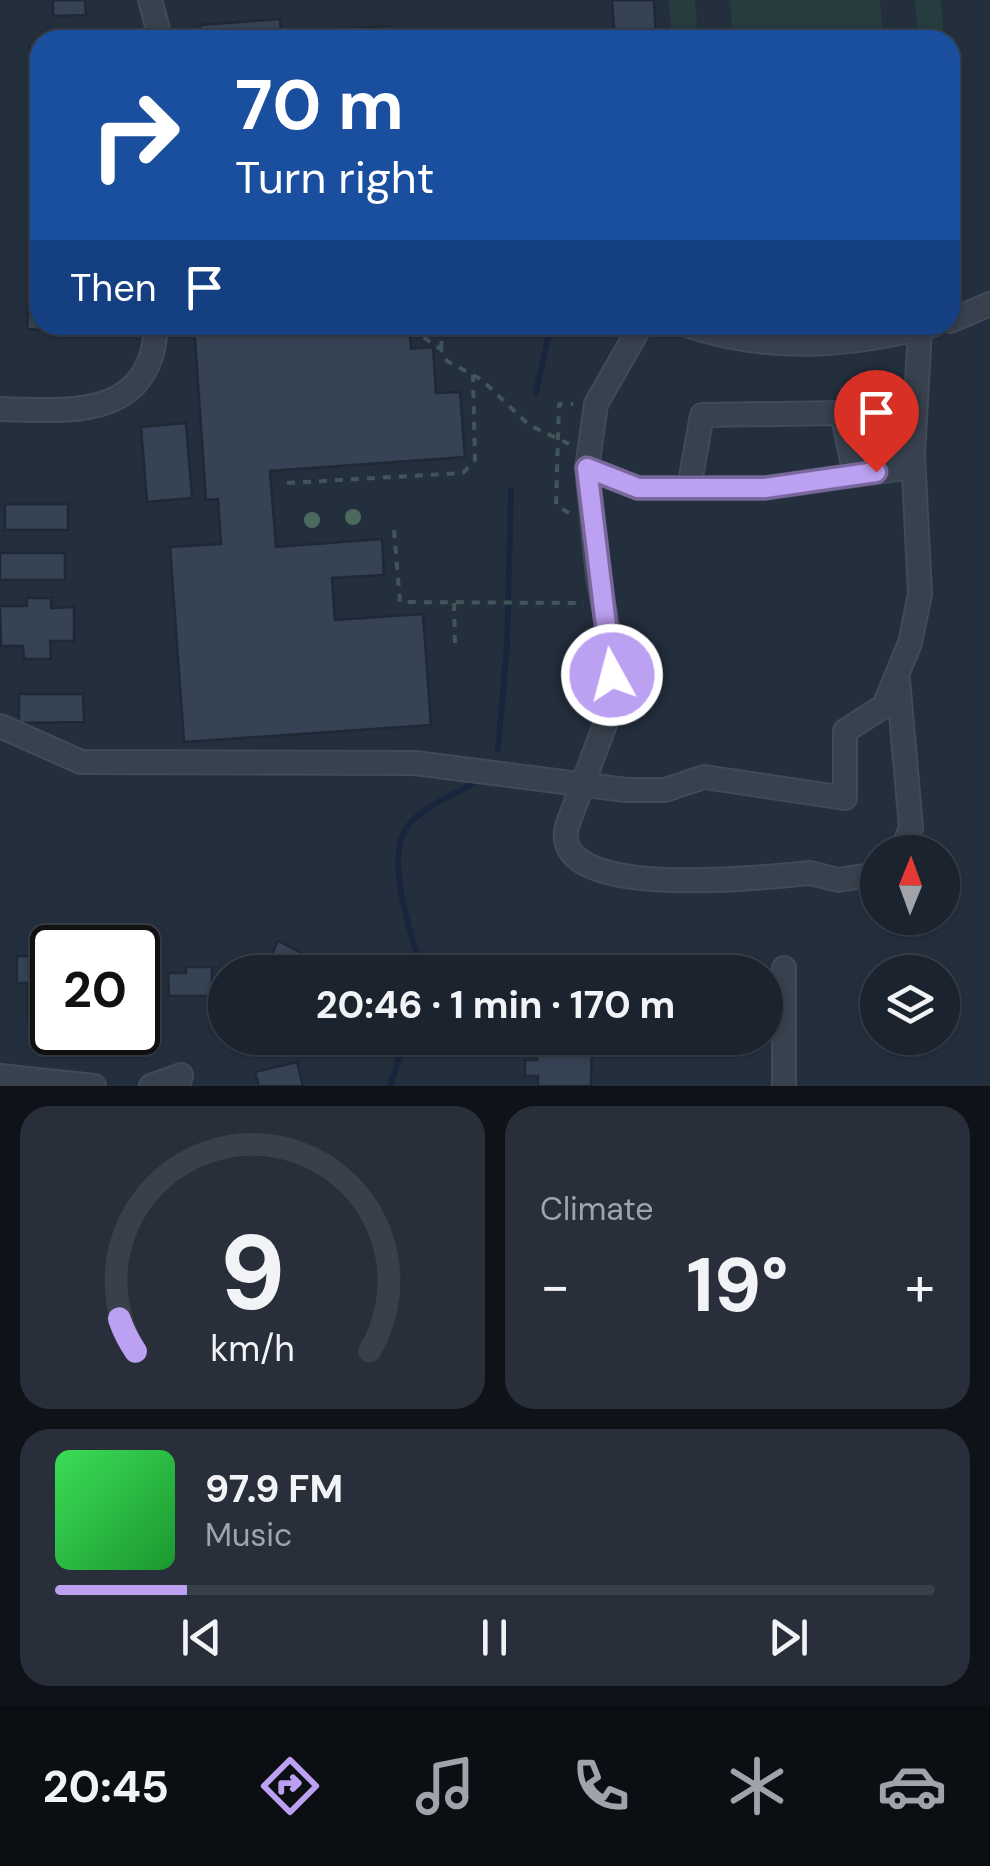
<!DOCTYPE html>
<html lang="en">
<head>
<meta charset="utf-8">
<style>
	:root { --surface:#1b232e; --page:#282f3a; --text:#f1f3f6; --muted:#a0a4aa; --line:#39404a; --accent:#bca0f2 }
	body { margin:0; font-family:"DM Sans",sans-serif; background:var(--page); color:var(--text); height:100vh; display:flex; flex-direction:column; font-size:38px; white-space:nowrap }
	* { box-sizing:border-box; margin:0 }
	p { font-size:32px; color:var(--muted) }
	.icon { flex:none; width:55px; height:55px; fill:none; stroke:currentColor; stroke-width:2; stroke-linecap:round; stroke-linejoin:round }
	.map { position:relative; height:1086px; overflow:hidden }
	.sheet { display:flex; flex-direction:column; gap:20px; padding:20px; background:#0f1319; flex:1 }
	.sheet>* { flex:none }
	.guide { position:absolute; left:30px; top:30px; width:930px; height:305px; border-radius:30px; box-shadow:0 2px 8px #0004,0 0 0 2px var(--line); background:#1a4fa0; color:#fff; overflow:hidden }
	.needle { width:65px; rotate:1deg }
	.fabs { position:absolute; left:860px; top:835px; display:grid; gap:20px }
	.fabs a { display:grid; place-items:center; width:100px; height:100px; border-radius:50%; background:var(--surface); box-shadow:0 2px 8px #0004,0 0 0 2px var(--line); font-size:50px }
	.speed { position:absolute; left:30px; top:925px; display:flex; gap:20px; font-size:50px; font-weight:700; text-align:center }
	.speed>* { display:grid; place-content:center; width:130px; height:130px; border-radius:50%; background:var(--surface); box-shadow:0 2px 8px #0004,0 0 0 2px var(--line); line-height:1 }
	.speed .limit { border:5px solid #111; border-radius:15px; background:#fff; color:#111 }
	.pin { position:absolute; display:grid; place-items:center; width:85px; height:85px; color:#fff; margin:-102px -42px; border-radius:50% 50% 50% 0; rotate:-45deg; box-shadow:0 0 10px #0007 }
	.pin .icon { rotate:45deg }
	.me { position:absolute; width:110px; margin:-55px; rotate:353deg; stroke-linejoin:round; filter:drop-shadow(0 0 8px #0008) }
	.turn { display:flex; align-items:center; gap:35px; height:210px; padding:0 40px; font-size:45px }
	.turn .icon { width:130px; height:130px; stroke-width:2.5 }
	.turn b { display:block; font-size:70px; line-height:85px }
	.then { display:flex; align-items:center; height:95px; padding:0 40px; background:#0003; gap:20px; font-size:38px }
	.big { font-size:75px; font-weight:700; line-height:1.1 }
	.sheet .tile { flex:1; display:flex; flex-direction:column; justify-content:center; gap:15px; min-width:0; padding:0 35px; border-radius:30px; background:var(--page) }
	.sheet .dial { align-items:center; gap:0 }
	.dial svg { height:260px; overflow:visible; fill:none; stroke:var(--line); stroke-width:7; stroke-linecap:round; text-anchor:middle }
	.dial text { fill:var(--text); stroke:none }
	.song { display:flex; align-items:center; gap:30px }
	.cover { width:120px; height:120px; border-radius:15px; background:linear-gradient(135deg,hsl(130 70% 55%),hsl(130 70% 35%)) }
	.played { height:10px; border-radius:5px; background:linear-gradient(90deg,var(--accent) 15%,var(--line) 15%) }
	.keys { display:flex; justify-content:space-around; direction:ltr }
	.heat { display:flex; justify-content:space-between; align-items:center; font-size:55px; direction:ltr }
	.sheet .tiles { flex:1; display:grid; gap:20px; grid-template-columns:1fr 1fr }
	.tile:last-child { grid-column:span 2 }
	.trip { position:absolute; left:208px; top:955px; width:575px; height:100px; border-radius:50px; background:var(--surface); box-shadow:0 2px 8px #0004,0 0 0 2px var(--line); font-weight:700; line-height:100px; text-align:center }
	.tabs { display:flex; height:160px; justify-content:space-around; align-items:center; background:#0b0e12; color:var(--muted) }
	.tabs .icon { width:70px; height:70px }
	.tabs .active { color:var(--accent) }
	.tabs b { font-size:45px; color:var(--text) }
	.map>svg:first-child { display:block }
</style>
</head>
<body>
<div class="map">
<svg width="990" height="1086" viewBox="0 0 990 1086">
	<rect width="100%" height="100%" fill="#242f3e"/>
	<g fill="#263c3f">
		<path d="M669 0H695L698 40H672Z"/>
		<path d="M730 0H880L883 40H733Z"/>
		<path d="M915 0H941L944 40H918Z"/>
	</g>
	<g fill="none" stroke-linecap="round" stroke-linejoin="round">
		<g stroke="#17263c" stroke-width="6">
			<path d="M536 392 551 325"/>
			<path d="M498 749 507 646 511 491"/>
			<path d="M422 972C412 936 384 859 407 827 422 806 458 793 480 780"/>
			<path d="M390 1086 406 1038"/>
		</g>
	</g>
	<g fill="#364354" stroke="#1f2835" stroke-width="2.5">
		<path d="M53 0H85L86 15 53 16Z"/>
		<path d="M612 0H654L656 40H615Z"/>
		<path d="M280 19 281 32 298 30 299 40H202L200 25Z"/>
		<path d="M389 26 390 40H313L312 31Z"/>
		<path d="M30 46H40V113H32Z"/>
		<path d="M40 130V192H32V131Z"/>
		<path d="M34 205H40V267H30Z"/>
		<path d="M30 268H40V325H57L56 331 27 329Z"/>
		<path d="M194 325H409L411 349 433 347 436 393 460 392 465 457 270 471 276 547 382 539 384 575 332 578 335 620 423 614 431 725 184 742 170 547 221 544 218 499 206 500Z"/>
		<path d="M186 423 192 498 147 502 141 427Z"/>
		<rect x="5" y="504" width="63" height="26"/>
		<rect x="0" y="553" width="65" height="27"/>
		<path d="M27 598H51V608L74 607V641H50L51 659H24L23 646H1L0 606H27Z"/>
		<path d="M19 694H83L84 722 19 723Z"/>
		<path d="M278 941 325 965 322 972 264 970Z"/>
		<rect x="536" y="955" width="54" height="17"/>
		<path d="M17 956H52V1019H28V983H17Z"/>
		<path d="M186 967H212V996H169L168 973H186Z"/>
		<path d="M538 1038 592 1039 591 1086H538V1076H525V1060H537Z"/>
		<path d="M297 1062 303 1086H259L255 1072Z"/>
	</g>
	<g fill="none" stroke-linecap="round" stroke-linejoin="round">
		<g stroke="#414a57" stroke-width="26">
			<g id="minor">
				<path d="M150 0 161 40"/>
				<path d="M950 321 990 304"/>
				<path d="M641 325 596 404 587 468 638 488H765L898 469 913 454 920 329"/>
				<path d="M686 325C769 353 850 347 933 325"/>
				<path d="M0 409C71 411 152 420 156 325"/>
				<path d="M587 468 598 577 613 656 610 711 567 826C547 903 767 877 810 873L838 880 878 874"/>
				<path d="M689 488 702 415 842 413 855 475"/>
				<path d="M898 679 911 828 901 852"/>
				<path d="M0 726 81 762 415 763 626 790H665L704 777 845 798V731L884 706 910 643 920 594 913 454"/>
				<path d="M0 1076 94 1086"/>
				<path d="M151 1086 181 1075 178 1086"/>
				<path d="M784 1086V968"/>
			</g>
		</g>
		<g stroke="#3f5557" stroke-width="4" stroke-dasharray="8 8" stroke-linecap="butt">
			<path d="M583 40H584"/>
			<path d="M416 325 417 333 441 349 447 361 482 380 529 425 569 444"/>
			<path d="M441 349 443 325"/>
			<path d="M287 483 463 473 475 460 473 375"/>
			<path d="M569 513 556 505 559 404H573"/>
			<path d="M394 530 400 602 584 603"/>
			<path d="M454 603 455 643"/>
		</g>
		<use href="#minor" stroke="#38414e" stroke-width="22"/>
	</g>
	<g fill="#4b6a5d">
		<circle cx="353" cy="517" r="8"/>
		<circle cx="312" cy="520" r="8"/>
	</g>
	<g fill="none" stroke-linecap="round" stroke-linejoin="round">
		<g stroke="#7a689d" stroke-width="25">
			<path id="route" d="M612 675 587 468 638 488H765L876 472"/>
		</g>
		<use href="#route" stroke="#bca0f2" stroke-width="18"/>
	</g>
</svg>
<div class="fabs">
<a><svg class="needle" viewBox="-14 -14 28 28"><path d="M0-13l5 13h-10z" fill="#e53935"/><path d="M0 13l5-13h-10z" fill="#a0a4aa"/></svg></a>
<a><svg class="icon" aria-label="layers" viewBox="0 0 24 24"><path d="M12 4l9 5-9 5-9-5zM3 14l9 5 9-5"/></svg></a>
</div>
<div class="speed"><div class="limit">20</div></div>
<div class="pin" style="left:876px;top:472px;background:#d93025"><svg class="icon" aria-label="arrive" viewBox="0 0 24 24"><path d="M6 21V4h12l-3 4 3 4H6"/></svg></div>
<svg class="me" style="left:612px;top:675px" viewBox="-20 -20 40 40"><circle r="17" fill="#bca0f2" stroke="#fff" stroke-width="3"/><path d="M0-11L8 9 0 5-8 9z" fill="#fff"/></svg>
<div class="trip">20:46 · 1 min · 170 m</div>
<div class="guide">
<div class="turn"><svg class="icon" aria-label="right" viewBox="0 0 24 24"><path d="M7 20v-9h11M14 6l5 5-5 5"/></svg><div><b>70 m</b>Turn right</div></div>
<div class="then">Then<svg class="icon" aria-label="arrive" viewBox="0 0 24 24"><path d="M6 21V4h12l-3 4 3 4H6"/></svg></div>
</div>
</div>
<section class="sheet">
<div class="tiles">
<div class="tile dial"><svg viewBox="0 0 100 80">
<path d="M14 69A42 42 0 1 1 86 69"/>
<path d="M14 69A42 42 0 0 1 9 59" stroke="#bca0f2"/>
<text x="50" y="56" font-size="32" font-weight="700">9</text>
<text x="50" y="72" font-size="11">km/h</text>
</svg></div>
<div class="tile"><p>Climate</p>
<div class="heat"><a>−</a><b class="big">19°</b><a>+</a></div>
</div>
<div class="tile">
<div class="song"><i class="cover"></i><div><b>97.9 FM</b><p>Music</p></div></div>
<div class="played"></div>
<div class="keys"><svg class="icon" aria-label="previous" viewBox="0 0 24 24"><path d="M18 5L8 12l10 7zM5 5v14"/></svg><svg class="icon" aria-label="pause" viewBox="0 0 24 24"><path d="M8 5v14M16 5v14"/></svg><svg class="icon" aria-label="next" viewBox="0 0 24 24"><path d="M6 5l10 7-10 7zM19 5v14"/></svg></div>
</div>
</div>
</section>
<nav class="tabs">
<b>20:45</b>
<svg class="icon active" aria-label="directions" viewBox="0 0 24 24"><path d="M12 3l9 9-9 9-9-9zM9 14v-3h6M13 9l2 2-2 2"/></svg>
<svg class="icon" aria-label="music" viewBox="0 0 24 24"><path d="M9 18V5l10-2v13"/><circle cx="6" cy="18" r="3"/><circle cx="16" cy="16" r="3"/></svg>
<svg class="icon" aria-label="phone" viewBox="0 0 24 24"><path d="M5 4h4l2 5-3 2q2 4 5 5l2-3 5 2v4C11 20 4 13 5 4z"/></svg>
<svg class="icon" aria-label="climate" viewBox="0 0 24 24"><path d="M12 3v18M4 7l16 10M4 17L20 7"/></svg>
<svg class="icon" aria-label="car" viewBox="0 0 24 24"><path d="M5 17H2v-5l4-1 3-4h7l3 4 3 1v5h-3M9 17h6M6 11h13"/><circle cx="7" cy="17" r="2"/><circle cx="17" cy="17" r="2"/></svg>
</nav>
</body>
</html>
